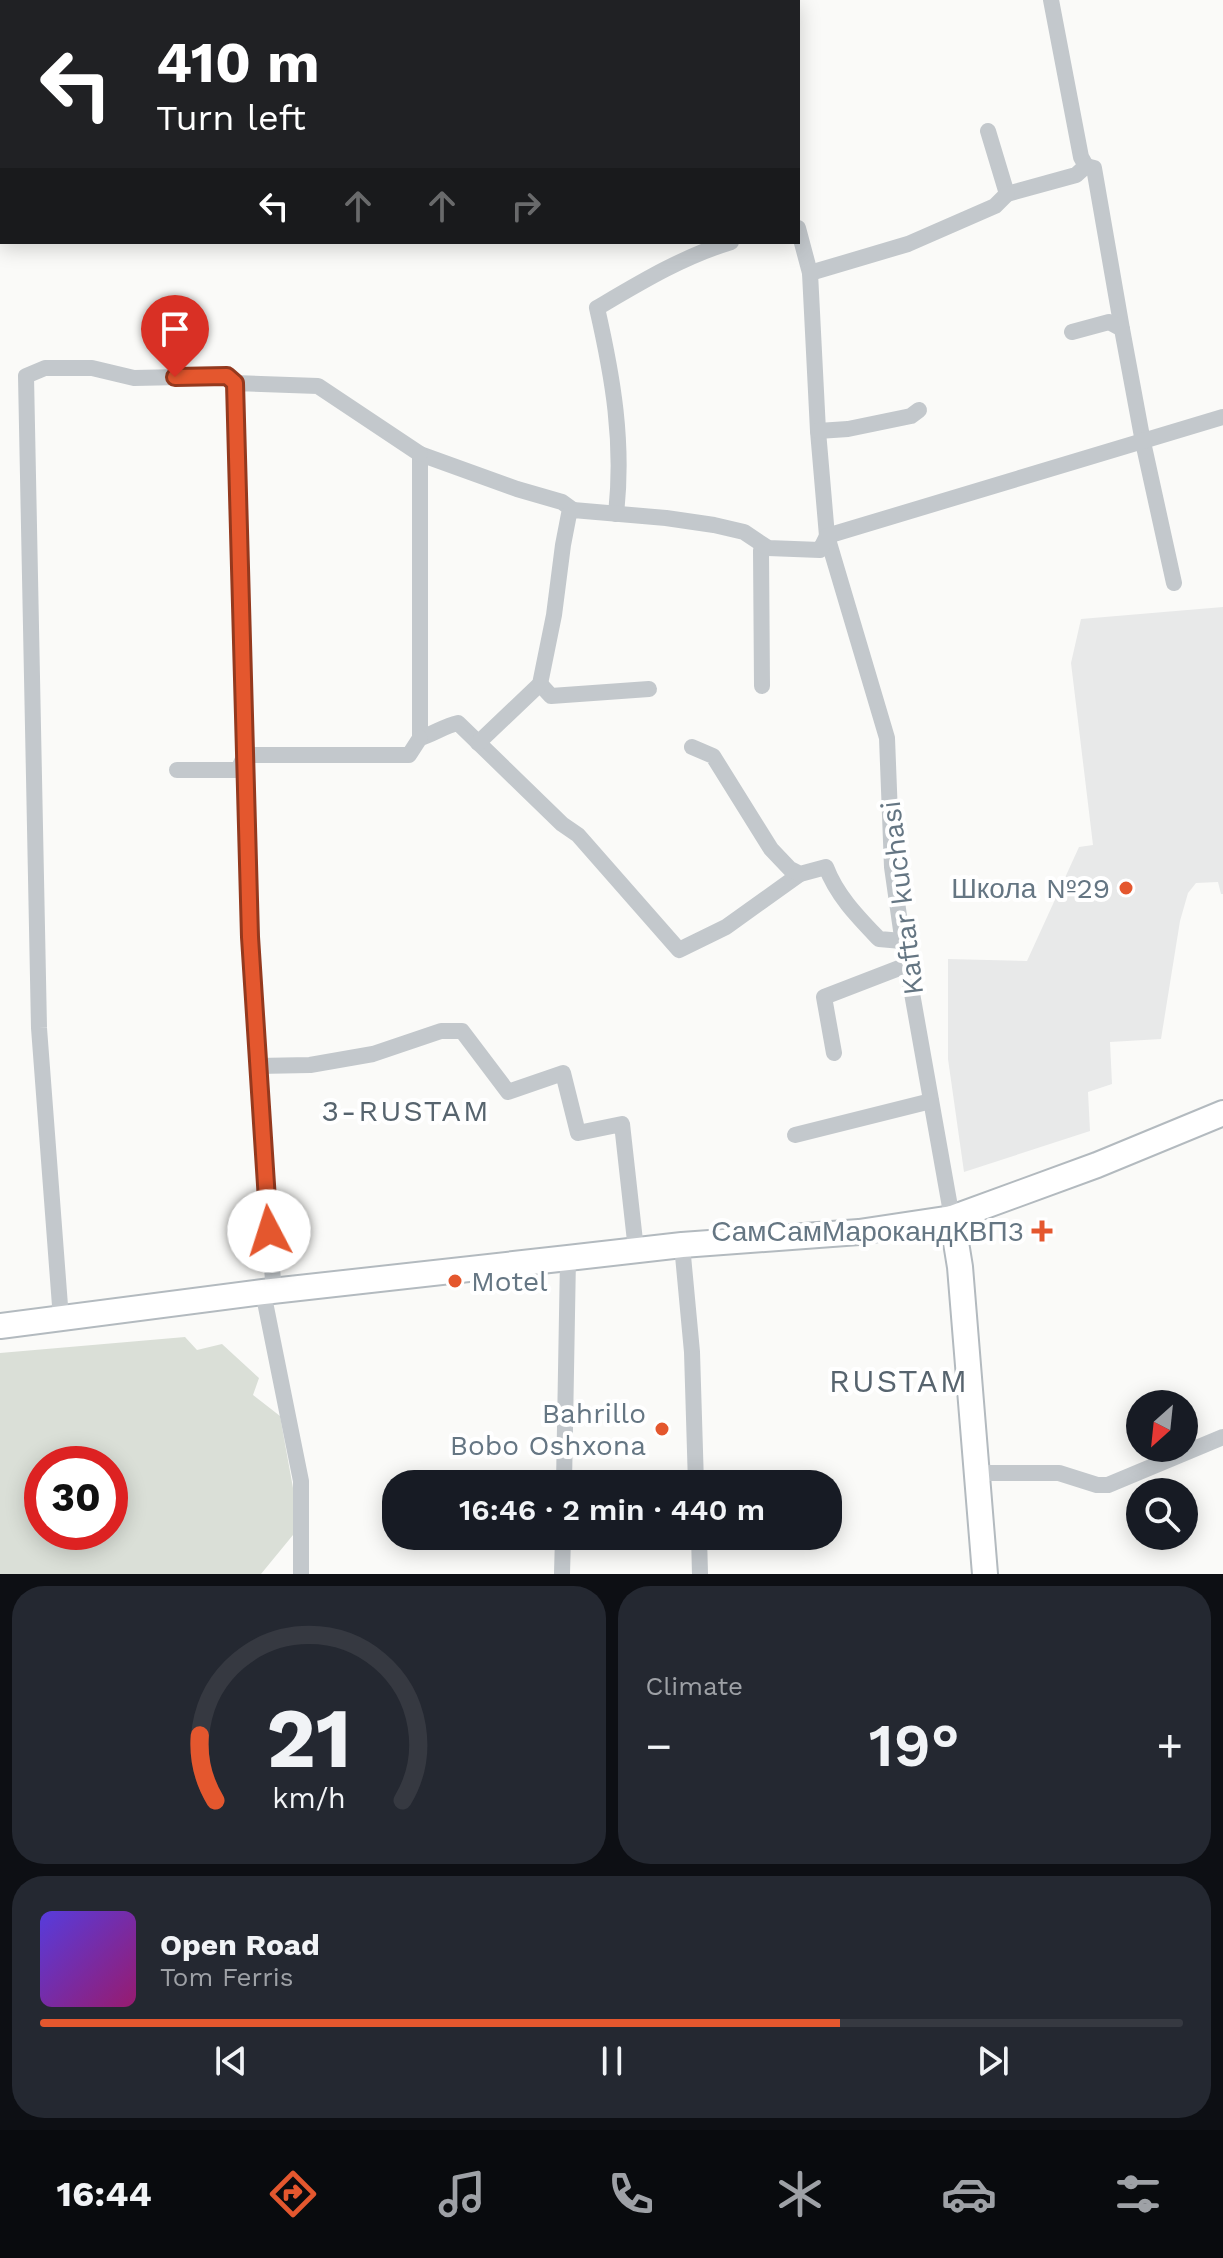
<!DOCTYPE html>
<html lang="en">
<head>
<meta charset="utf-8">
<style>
	:root { --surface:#171b24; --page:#242831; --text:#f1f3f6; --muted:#9ea1a6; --line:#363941; --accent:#e4572e }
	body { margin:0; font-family:"Work Sans",sans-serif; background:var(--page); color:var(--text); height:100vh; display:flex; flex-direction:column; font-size:30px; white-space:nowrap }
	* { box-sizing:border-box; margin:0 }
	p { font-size:26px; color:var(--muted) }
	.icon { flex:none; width:44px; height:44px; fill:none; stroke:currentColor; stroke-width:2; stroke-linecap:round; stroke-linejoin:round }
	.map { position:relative; height:1574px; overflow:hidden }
	.sheet { display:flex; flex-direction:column; gap:12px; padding:12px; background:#0d0f14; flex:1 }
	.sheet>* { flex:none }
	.guide { position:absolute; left:0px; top:0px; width:800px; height:244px; box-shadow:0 4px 20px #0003; background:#202124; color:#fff; overflow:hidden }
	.needle { width:52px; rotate:207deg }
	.controls { position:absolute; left:1126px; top:1390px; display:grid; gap:16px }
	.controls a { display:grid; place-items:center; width:72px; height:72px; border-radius:50%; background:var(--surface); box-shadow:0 4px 20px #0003; font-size:40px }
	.speed { position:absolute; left:24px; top:1446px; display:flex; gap:16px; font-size:40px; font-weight:700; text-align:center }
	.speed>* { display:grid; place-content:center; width:104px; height:104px; border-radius:50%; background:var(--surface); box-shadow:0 4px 20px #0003; line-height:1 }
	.speed .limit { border:12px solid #d22; background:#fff; color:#111 }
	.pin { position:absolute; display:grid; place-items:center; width:68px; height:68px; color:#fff; margin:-82px -34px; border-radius:50% 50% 50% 0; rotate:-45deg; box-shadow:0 0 8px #0007 }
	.pin .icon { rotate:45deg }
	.me { position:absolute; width:88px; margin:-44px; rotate:355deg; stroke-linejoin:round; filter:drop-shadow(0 0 6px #0008) }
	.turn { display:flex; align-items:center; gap:28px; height:168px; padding:0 24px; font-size:36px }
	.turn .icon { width:104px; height:104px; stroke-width:2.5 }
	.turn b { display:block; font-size:56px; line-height:68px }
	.lanes { display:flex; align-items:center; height:76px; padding:0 24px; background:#0003; justify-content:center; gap:40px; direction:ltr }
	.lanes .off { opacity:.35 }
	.big { font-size:60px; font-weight:600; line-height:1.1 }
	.sheet .card { flex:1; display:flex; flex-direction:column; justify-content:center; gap:12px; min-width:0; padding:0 28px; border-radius:32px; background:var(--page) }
	.sheet .dial { align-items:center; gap:0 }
	.dial svg { height:208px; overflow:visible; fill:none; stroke:var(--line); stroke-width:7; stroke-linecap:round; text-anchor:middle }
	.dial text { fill:var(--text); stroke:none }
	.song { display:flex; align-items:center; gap:24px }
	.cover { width:96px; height:96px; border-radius:12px; background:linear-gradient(135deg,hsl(250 70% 55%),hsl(320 70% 35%)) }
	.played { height:8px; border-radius:4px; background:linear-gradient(90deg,var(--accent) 70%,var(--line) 70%) }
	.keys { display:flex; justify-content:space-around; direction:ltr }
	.heat { display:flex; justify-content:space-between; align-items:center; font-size:44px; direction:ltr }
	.sheet .tiles { flex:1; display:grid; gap:12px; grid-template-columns:1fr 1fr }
	.card:last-child { grid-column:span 2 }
	.trip { position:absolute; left:382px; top:1470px; width:460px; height:80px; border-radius:32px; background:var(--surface); box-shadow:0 4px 20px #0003; font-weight:600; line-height:80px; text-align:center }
	.tab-bar { display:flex; height:128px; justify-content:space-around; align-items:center; background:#090b0e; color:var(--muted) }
	.tab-bar .icon { width:56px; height:56px }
	.tab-bar .on { color:var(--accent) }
	.tab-bar b { font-size:36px; color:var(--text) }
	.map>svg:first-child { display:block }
</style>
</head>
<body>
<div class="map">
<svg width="1223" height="1574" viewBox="0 0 1223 1574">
	<rect width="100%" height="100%" fill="#fafaf8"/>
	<path fill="#e8e9e9" d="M1223 607V894H1221L1218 882 1196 883 1188 893 1180 921 1161 1039 1110 1042 1112 1084 1088 1092 1090 1131 964 1172 948 1059V959L1027 961 1079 847 1093 845 1071 663 1081 619Z"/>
	<path fill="#dadfd7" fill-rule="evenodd" d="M185 1337 197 1350 222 1344 259 1378 253 1395 280 1416 293 1488V1535L261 1574H0V1353ZM42 1464H110V1532H42Z"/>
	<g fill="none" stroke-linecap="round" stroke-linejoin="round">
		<g stroke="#b3babf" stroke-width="28">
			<g id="secondary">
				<path d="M952 1218 960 1267 985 1574"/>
				<path d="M0 1326 263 1292 568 1258 682 1245 859 1232 952 1218 1097 1165 1223 1113"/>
			</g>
		</g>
		<g stroke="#c3c8cc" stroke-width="16">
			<path d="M736 0V2"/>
			<path d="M1051 0 1081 157 1086 166"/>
			<path d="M552 2 557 0"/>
			<path d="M988 131 1007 194 1076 175 1086 166 1094 168 1122 329"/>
			<path d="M798 228 810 273 818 431 827 536 887 738 892 867 902 937 952 1218"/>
			<path d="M810 273 908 244 995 206 1007 194"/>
			<path d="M1072 332 1109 322 1122 329 1143 442 1174 583"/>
			<path d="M818 431 848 429 911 416 919 410"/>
			<path d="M573 510 562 502 517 489 420 454V738C434 734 444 726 458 723L562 824 578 835 679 950 726 927 800 874"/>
			<path d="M616 514C624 442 613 378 597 308 641 282 682 257 731 242"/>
			<path d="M540 684 551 696 649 689"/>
			<path d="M762 686 761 551 768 548"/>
			<path d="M478 743 540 684 554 615 563 545 569 514 573 510 666 518 714 525 744 532 768 548 820 550 827 536 1223 417"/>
			<path d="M692 747 713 756 771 849 790 869 800 874 826 867C837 896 858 917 879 939L902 941"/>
			<path d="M177 770H238L245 755H409L420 738"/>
			<path d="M834 1053 824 997 907 965"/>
			<path d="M258 1066 310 1065 373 1054 441 1031H462L508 1092 563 1073 578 1133 622 1124 636 1250"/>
			<path d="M795 1135 931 1101"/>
			<path d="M682 1245 692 1352 696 1484"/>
			<path d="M274 1291C247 989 243 686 235 383L318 386 420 454"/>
			<path d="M263 1292 301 1481V1574"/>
			<path d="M61 1319 39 1028 26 376 45 368H92L134 378 227 376 235 383"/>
			<path d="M977 1473H1059L1097 1485H1108L1223 1437"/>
			<path d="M564 1484 568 1258"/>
			<path d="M699 1536 700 1574"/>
			<path d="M562 1574 563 1536"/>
		</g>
		<use href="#secondary" stroke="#fff" stroke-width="24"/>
	</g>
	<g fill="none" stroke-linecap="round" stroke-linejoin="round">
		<g stroke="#94391e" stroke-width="20">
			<path id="route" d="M175 377 227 376 235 383 250 937 269 1231"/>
		</g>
		<use href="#route" stroke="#e4572e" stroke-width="14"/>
	</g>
	<g fill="#e4572e" stroke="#fff" stroke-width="3">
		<circle cx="1126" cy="888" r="8"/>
		<path d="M1038 1219h8v8h8v8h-8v8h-8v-8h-8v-8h8z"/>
		<circle cx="455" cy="1281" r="8"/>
		<circle cx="662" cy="1429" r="8"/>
	</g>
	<g text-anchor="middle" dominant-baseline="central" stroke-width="8" stroke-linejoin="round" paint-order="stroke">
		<g font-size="28" fill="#657683" stroke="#fff" text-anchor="end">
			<text x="1110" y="888">Школа №29</text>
			<text x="1024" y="1231">СамСамМарокандКВП3</text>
			<text x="471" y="1281" text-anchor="start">Motel</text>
			<text x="646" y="1413">Bahrillo<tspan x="646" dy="32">Bobo Oshxona</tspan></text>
		</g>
		<g font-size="28" fill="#657683" stroke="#fff">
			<text transform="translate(902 898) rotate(-97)">Kaftar kuchasi</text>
		</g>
		<g font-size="30" letter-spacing="2" fill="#57646e" stroke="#fff">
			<text x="406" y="1110">3-RUSTAM</text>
		</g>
		<g font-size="32" letter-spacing="2" fill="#57646e" stroke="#fff">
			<text x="899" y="1381">RUSTAM</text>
		</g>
	</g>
</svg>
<div class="controls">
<a><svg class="needle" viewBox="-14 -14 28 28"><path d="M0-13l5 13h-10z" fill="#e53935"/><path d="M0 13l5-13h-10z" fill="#9ea1a6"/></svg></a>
<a><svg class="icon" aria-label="search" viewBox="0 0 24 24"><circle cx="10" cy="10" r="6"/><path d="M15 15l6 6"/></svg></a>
</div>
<div class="speed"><div class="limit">30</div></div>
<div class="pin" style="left:175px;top:377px;background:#d93025"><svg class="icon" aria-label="arrive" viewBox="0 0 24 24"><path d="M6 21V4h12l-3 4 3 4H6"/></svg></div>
<svg class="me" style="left:269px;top:1231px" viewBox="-20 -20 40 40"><circle r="19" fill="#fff"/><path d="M0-13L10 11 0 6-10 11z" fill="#e4572e"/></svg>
<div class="trip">16:46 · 2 min · 440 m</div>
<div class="guide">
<div class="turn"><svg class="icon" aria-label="left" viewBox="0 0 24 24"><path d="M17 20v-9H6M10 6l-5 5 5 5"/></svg><div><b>410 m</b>Turn left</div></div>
<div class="lanes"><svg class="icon" aria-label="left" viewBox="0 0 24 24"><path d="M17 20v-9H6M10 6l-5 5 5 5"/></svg><svg class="icon off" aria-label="ahead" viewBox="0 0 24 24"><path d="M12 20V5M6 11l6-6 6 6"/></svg><svg class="icon off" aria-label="ahead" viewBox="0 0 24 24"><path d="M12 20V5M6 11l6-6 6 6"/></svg><svg class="icon off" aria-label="right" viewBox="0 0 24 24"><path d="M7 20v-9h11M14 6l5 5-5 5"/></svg></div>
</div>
</div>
<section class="sheet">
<div class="tiles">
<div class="card dial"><svg viewBox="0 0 100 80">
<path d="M14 69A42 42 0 1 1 86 69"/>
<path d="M14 69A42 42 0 0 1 8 44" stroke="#e4572e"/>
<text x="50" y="56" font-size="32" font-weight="700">21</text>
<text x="50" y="72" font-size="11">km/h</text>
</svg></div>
<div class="card"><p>Climate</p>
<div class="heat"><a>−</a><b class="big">19°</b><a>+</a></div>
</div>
<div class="card">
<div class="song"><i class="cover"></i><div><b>Open Road</b><p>Tom Ferris</p></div></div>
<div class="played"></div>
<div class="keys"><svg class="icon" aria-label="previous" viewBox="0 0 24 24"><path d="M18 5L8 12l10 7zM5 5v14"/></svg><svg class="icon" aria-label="pause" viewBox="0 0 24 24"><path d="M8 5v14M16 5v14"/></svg><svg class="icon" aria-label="next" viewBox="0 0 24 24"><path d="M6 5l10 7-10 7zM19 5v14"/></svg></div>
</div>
</div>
</section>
<nav class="tab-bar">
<b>16:44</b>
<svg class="icon on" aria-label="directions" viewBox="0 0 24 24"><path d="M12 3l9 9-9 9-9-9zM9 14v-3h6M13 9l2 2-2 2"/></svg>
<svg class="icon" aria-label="music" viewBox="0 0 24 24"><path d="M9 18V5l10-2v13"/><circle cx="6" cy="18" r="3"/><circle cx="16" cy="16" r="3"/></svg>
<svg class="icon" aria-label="phone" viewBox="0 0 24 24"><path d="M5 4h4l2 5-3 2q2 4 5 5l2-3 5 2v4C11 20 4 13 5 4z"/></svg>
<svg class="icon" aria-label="climate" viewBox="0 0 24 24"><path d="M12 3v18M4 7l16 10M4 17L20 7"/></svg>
<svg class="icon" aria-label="car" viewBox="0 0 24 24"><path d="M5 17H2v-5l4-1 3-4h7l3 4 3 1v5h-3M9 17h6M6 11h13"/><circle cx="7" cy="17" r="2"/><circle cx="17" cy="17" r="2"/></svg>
<svg class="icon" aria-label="filters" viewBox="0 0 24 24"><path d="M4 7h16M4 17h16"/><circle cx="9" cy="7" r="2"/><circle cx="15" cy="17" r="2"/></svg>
</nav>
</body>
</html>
